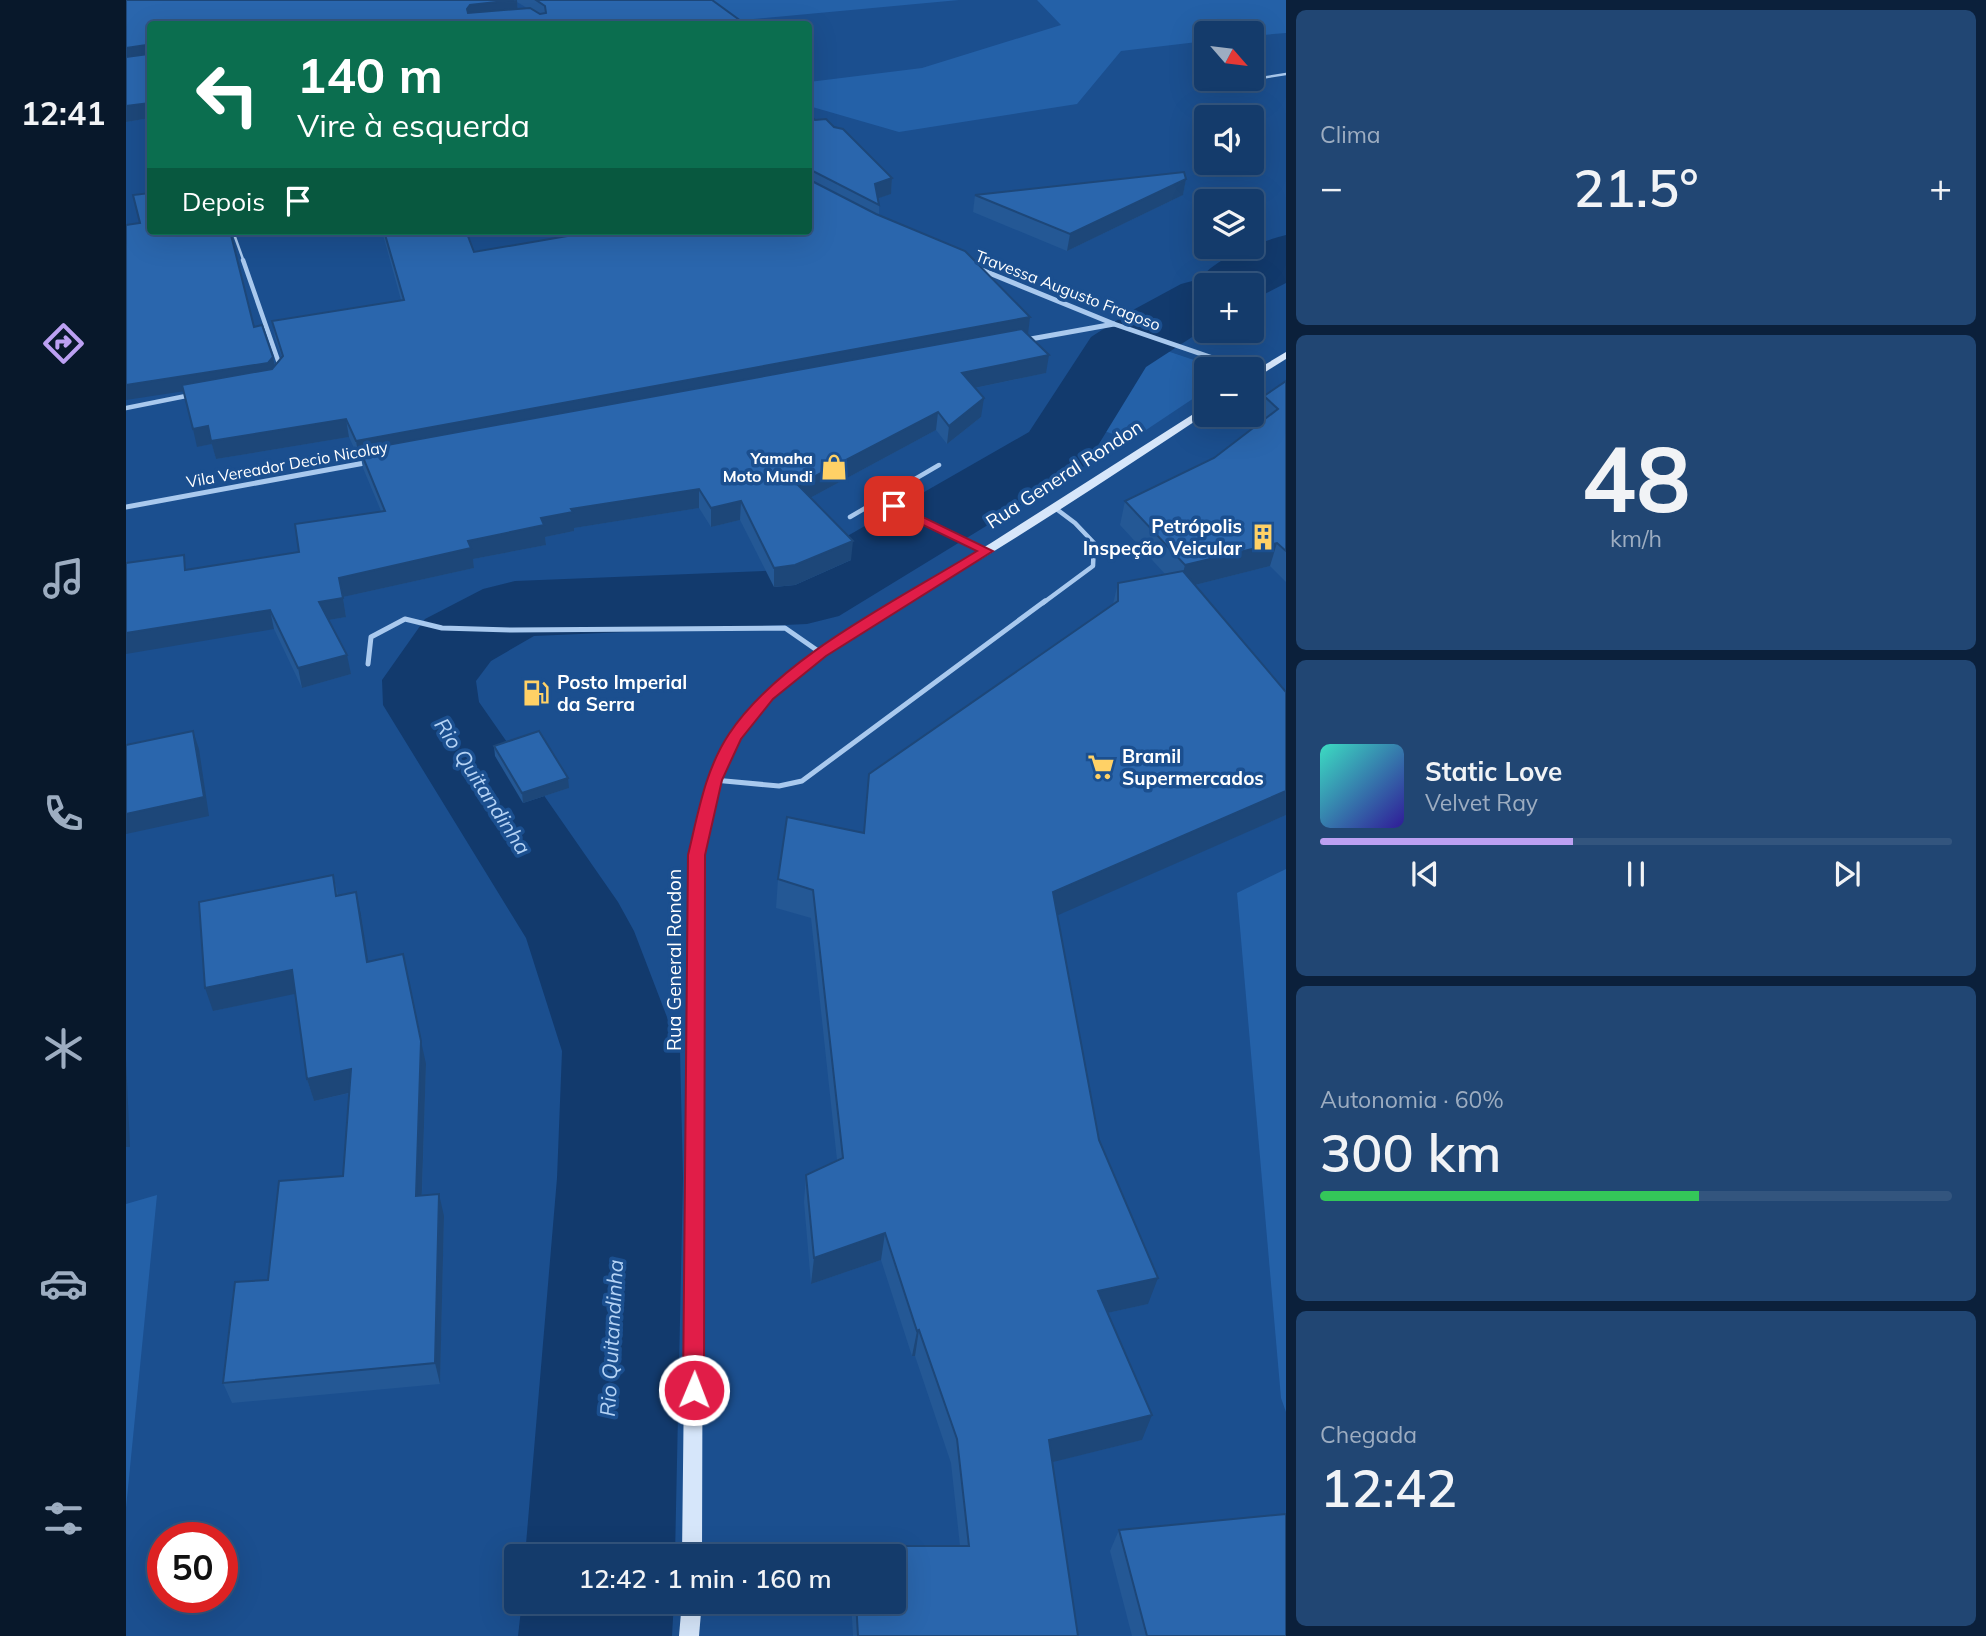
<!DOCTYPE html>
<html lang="pt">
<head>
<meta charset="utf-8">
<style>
	:root { --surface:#143b6b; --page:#214673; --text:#f1f3f6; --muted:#9dadc1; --line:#33557e; --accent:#bca0f2 }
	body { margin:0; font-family:Mulish,sans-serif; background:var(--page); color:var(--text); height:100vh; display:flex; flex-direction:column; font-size:26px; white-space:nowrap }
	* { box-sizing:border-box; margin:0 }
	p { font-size:23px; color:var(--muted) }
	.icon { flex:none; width:38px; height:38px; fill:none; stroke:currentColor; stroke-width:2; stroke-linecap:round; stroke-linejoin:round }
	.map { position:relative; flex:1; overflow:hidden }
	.side { display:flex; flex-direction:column; gap:10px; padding:10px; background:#0b203b; width:700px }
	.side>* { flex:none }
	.guide { position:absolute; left:21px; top:21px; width:665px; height:214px; border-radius:7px; box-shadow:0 7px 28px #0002,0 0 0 2px var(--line); background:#0b6e4f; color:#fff; overflow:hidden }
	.needle { width:46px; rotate:118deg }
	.tools { position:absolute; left:1068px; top:21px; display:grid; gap:14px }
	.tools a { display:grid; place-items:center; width:70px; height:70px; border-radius:7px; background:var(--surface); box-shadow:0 7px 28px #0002,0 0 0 2px var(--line); font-size:35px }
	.speed { position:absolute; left:21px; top:1522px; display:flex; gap:14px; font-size:35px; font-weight:700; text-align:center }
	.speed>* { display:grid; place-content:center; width:91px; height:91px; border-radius:50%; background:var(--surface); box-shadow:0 7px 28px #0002,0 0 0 2px var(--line); line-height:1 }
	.speed .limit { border:10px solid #d22; background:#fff; color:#111 }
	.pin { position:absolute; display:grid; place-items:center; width:60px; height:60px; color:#fff; margin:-30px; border-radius:14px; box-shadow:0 4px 10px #0006 }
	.me { position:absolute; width:77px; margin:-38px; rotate:1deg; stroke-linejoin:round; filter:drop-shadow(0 0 5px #0008) }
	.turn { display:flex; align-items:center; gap:24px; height:147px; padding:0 35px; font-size:32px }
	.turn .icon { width:91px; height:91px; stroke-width:2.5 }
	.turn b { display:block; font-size:49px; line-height:60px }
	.then { display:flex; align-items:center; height:66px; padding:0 35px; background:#0003; gap:14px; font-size:26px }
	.big { font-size:52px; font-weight:600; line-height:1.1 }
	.side .tile { flex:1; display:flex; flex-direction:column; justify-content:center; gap:10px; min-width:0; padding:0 24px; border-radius:10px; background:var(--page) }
	.side .dial { align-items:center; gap:0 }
	.dial b { font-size:91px; line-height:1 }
	.song { display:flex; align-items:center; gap:21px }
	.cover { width:84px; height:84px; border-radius:10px; background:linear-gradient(135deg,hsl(170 70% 55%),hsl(250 70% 35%)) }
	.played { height:7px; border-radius:4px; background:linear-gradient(90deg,var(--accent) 40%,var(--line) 40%) }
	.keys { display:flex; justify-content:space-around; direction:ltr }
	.heat { display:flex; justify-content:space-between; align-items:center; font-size:38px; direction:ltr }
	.charge { height:10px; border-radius:5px; background:linear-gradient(90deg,#34c759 60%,var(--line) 0) }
	.trip { position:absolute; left:378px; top:1544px; width:402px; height:70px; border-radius:7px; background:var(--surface); box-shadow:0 7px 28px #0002,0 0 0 2px var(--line); font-weight:600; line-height:70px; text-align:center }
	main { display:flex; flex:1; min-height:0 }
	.tabs { display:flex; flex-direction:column; width:126px; justify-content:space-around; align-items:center; background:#08182b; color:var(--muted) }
	.tabs .icon { width:49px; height:49px }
	.tabs .current { color:var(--accent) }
	.tabs b { font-size:32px; color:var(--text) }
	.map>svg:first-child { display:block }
</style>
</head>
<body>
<main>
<nav class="tabs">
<b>12:41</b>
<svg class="icon current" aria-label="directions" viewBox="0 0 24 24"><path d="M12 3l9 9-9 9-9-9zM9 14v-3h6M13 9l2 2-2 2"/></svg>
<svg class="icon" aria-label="music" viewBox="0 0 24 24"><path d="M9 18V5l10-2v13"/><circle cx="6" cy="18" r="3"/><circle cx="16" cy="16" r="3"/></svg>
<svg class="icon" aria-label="phone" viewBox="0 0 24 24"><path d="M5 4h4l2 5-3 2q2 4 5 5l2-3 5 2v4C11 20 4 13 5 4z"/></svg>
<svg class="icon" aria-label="climate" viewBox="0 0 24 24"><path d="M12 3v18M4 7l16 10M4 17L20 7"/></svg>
<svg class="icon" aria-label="car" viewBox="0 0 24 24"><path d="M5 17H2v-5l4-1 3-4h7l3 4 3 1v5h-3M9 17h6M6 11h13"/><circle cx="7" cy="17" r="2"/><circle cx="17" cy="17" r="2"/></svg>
<svg class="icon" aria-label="filters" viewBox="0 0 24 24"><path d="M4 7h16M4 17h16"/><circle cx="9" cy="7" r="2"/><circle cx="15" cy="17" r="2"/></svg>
</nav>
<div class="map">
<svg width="1160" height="1636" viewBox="0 0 1160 1636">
	<rect width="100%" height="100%" fill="#1b4f8f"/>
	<g fill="#2461a8">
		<path d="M569 0H833L596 22Z"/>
		<path d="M911 0H1160V33L1125 36V33H1080V41L995 51 951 104 773 132 683 106V82L796 68 935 25Z"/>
		<path d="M1035 349 1095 369H1080V390L1005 440 978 431 1011 367Z"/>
		<path d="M1160 869V1412L1155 1398 1111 893Z"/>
		<path d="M31 1195 0 1508V1204Z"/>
	</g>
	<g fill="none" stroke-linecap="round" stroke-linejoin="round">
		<g fill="#123a6d" fill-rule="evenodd">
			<path d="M1160 235V283L1125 301V285H1080V328L1020 367 960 465 713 616 681 624 408 636 365 661 350 681 353 702 492 902 508 931 554 1051 557 1178 549 1556H399L431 1178 436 1051 400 938 257 705 256 680 299 619 357 589 389 581 662 570 903 432 965 337 1007 310 1055 284 1074 279C1089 258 1135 241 1160 235Z"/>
			<path d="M396 1601H548L546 1636H392Z"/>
		</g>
		<g stroke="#a9c9ee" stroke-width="2.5">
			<path d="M1110 82 1160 74"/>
			<path d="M109 237 118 262"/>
		</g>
		<g stroke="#a9c9ee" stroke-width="4.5">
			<path d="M117 260 155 369"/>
			<path d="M0 408 65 395"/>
			<path d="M754 499 860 551"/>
			<path d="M724 517 813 465"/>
			<path d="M917 603 967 566 968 543 949 523 929 508"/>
		</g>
		<g stroke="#a9c9ee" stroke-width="5">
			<path d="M242 664 245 637 279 619 316 628 386 630 659 628 695 653"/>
			<path d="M588 780 653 786 676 781 919 601"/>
		</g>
		<g stroke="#a9c9ee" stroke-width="5">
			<path d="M851 268 988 324 1119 369"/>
			<path d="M899 340 988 324"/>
			<path d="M0 507 244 462"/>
		</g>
		<g fill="#d6e6fa" fill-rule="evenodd">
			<path d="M1160 352V359L1125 381V373Z"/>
			<path d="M1080 406V414C1001 466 923 518 842 567 762 616 669 659 614 739 591 772 586 816 578 855L576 1556H556L564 855 578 793 595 748 628 704 653 679 711 636 865 543Z"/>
			<path d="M556 1601H576L573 1636H553Z"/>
		</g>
	</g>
	<g fill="#245895" fill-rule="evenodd">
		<path d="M0 0H586L619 24H24V118L0 122ZM391 2 401 8 392 9Z"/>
		<path d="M682 113 689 120 708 127 766 178 765 194 752 198 753 205V215L902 334 920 373 849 388 855 417 821 444 810 430 684 498 725 560 669 585 648 587 614 520 585 527 573 508 448 528V531L419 537 420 545 347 559 348 568 217 597 220 617 203 620 225 674 176 688 148 629 62 569 173 552 255 511 237 468 235 458 233 459 223 437 90 459 86 444 71 447 128 327 147 357 149 365 156 358 149 338 146 321 275 300 256 231H340L348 252 445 236 443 231H682Z"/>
		<path d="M1060 179 1057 195 941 251 847 212 849 195Z"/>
		<path d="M1160 381V582L1144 566 1069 585 1160 692V815L931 915 973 1140 1022 1304 981 1313 1016 1440 926 1462 952 1636H727L725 1601H768V1556H725L727 1546H834L825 1463 789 1356H786L755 1260 685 1284 678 1202 680 1175 711 1160 685 918 650 908 652 879 738 833 987 604 992 583 1039 574 994 525 999 501 1088 458 1135 422 1132 419 1138 396Z"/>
		<path d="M368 746 443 788 397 803 369 756Z"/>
		<path d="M207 875 212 895 235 915 242 962 300 1064 296 1195 318 1216 314 1384 106 1403 97 1383 142 1280 217 1176 224 1093 188 1101 181 1079 170 993 87 1011Z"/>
		<path d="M993 1530 1160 1636H1006L984 1551Z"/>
	</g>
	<g fill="#1d4779">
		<path d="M391 0 392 14 342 23 341 9 344 5Z"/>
		<path d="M20 45 23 59 0 64V48Z"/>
		<path d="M24 103V118L0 122V106Z"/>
		<path d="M682 170H685L684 186H682Z"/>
		<path d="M766 178 765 194 747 200 749 184Z"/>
		<path d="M1060 179 1057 195 941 251 944 234Z"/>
		<path d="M904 317 902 334 237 458 234 450 235 458 233 459 230 441Z"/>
		<path d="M923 355 920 373 834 391 836 373Z"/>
		<path d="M147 357 150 372 145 378 0 400V385Z"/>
		<path d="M858 398 855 417 821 444 823 426Z"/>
		<path d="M812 412 810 430 671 505 672 485Z"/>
		<path d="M220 419 223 437 90 459 85 441Z"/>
		<path d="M82 426 86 444 71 447 67 429Z"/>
		<path d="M573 489V508L448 528V531L419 537 420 545 347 559 348 568 217 597 213 578 342 541 445 509Z"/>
		<path d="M615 501 614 520 585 527V508Z"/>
		<path d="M727 541 725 560 669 585 648 587V568Z"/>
		<path d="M1151 543 1144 566 1053 589 1059 565Z"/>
		<path d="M217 598 220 617 197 621 193 602Z"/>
		<path d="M144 610 148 629 0 654V633Z"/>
		<path d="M221 655 225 674 176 688 172 668Z"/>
		<path d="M67 731 73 749 83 816 0 834V814Z"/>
		<path d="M442 778 443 788 397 803 396 793Z"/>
		<path d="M1160 791V815L921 920 927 892Z"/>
		<path d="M230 892 235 915 246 985 241 962Z"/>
		<path d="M166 970 173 993 87 1011 79 988Z"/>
		<path d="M295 1041 300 1064 295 1218 290 1196Z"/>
		<path d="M0 1060 4 1147H0Z"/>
		<path d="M225 1069 231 1091 188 1101 181 1079Z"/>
		<path d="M313 1194 318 1216 314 1384 309 1363Z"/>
		<path d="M759 1233 755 1260 685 1284 688 1258Z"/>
		<path d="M1032 1278 1022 1304 963 1317 972 1291Z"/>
		<path d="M793 1330 789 1356H786L791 1331Z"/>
		<path d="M1026 1415 1016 1440 915 1465 923 1440Z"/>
	</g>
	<g fill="#2a66ad" stroke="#1d4779" stroke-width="2">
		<path d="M0 0H388L344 5 341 9 342 13 404 8 414 14 420 13 419 6 410 0H586L619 24H24V49L20 45 0 48Z"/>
		<path d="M24 51V103L0 106V57L22 54Z"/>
		<path d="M682 113 689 120 700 119 708 127 717 129 766 178 749 184 753 205 685 170H682Z"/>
		<path d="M1058 172 1060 179 944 234 849 195Z"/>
		<path d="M682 179 750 214 839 251 904 317 230 441 220 419 85 441 82 426 67 429 56 385 146 369 157 356 146 321 278 300 258 231H340L348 252 453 234 451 231H682Z"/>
		<path d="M24 193V231H104L128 327 136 325 147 357 142 363 0 385V225L14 223 7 195Z"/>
		<path d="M896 329 923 355 836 373 858 398 823 426 812 412 672 485 727 541 669 565 648 568 615 501 585 508 573 489 445 509 447 512 415 518 418 525 342 541 345 548 213 578 217 598 193 602 221 655 172 668 144 610 0 633V563L58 555 59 570 173 552 169 524 259 511 234 450Z"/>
		<path d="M1160 381V551L1151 543 1059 565 999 501 1088 458 1152 409 1138 396Z"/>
		<path d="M1057 571 1160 692V791L927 892 973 1140 1032 1278 972 1291 1026 1415 923 1440 952 1636H732L730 1601H768V1556H727V1546H843L831 1439 793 1330 791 1331 759 1233 688 1258 680 1175 717 1158 687 890 652 879 661 817 738 833 743 774 992 601V583Z"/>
		<path d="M67 731 78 797 0 814V745Z"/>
		<path d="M413 731 442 778 396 793 368 746Z"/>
		<path d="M207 875 210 896 230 892 241 962 277 954 295 1041 290 1196 313 1194 309 1363 97 1383 109 1282 142 1280 153 1181 217 1176 225 1069 181 1079 166 970 79 988 73 902Z"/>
		<path d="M1160 1514V1636H1021L993 1530Z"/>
	</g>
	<path fill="#e11d48" stroke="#92132f" stroke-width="2" d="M768 503 867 551 700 656 647 699 615 739 596 780 579 855 578 1390 575 1397 568 1400 560 1397 557 1390 562 855C572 814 579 770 603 734 654 657 772 600 851 551L764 509 762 506Z"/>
	<defs>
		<g id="shop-bare" transform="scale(2.1)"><path d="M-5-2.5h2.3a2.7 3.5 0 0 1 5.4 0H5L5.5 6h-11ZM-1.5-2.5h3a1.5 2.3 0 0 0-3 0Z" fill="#ffd166" stroke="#1b4f8f" stroke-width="2.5" paint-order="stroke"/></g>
		<g id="building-bare" transform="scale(2.1)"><path d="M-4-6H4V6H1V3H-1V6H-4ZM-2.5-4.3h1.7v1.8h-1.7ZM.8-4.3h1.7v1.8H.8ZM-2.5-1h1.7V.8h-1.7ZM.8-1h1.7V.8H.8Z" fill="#ffd166" stroke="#1b4f8f" stroke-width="2.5" paint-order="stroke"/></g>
		<g id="fuel-bare" transform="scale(2.1)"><path d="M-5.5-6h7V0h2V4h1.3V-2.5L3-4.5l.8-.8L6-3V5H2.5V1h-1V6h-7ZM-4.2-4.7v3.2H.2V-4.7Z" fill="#ffd166" stroke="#1b4f8f" stroke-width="2.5" paint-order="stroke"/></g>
		<g id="supermarket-bare" transform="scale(2.1)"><path d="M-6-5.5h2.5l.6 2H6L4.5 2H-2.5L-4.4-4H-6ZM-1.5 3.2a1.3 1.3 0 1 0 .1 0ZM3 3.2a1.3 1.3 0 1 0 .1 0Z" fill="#ffd166" stroke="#1b4f8f" stroke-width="2.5" paint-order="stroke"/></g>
	</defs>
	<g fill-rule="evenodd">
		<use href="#shop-bare" x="708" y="467"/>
		<use href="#building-bare" x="1137" y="537"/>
		<use href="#fuel-bare" x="410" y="693"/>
		<use href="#supermarket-bare" x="975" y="767"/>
	</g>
	<g text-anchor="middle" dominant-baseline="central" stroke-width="7" stroke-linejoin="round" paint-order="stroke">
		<g font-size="16" fill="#fff" stroke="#1b4f8f">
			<text transform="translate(942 290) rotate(21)">Travessa Augusto Fragoso</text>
			<text transform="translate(161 464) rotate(-10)">Vila Vereador Decio Nicolay</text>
		</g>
		<g font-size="16" font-weight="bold" fill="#fff" stroke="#1b4f8f" text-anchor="end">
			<text x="687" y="458">Yamaha<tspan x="687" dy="18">Moto Mundi</tspan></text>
		</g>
		<g font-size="19" fill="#fff" stroke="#1b4f8f">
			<text transform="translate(938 474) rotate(-33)">Rua General Rondon</text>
			<text transform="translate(548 960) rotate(-90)">Rua General Rondon</text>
		</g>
		<g font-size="19" font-weight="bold" fill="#fff" stroke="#1b4f8f" text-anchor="start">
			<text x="1116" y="526" text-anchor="end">Petrópolis<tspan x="1116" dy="22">Inspeção Veicular</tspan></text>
			<text x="431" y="682">Posto Imperial<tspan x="431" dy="22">da Serra</tspan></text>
			<text x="996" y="756">Bramil<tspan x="996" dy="22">Supermercados</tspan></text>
		</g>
		<g font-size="21" font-style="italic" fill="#b5d3f5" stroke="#1b4f8f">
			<text transform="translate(357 786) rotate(57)">Rio Quitandinha</text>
			<text transform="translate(485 1338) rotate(-87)">Rio Quitandinha</text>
		</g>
	</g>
</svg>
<div class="tools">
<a><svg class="needle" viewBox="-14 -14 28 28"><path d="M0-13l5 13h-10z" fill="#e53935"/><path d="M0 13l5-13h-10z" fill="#9dadc1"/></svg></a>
<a><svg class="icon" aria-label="sound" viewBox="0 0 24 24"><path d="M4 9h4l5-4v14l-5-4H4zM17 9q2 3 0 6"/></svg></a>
<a><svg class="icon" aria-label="layers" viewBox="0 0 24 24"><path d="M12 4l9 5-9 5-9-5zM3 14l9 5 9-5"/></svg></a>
<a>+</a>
<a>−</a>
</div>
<div class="speed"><div class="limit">50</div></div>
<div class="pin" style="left:768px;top:506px;background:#d93025"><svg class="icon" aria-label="arrive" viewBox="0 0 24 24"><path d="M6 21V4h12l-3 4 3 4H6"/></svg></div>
<svg class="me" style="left:568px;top:1390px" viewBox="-20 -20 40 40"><circle r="17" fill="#e11d48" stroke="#fff" stroke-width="3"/><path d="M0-11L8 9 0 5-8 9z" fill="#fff"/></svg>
<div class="trip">12:42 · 1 min · 160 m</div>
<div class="guide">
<div class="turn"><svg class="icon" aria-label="left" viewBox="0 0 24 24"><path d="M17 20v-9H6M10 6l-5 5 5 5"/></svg><div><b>140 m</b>Vire à esquerda</div></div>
<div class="then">Depois<svg class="icon" aria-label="arrive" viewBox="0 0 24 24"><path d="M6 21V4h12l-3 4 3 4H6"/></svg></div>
</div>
</div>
<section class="side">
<div class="tile"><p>Clima</p>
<div class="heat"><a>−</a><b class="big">21.5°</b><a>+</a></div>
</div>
<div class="tile dial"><b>48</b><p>km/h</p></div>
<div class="tile">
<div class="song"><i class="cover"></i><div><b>Static Love</b><p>Velvet Ray</p></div></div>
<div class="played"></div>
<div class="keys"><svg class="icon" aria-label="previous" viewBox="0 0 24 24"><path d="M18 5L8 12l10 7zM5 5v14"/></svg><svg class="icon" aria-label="pause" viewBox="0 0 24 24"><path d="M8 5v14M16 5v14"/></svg><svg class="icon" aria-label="next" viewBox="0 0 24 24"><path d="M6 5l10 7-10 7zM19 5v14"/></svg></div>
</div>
<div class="tile"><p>Autonomia · 60%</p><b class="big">300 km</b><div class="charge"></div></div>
<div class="tile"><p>Chegada</p><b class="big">12:42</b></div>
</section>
</main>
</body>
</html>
